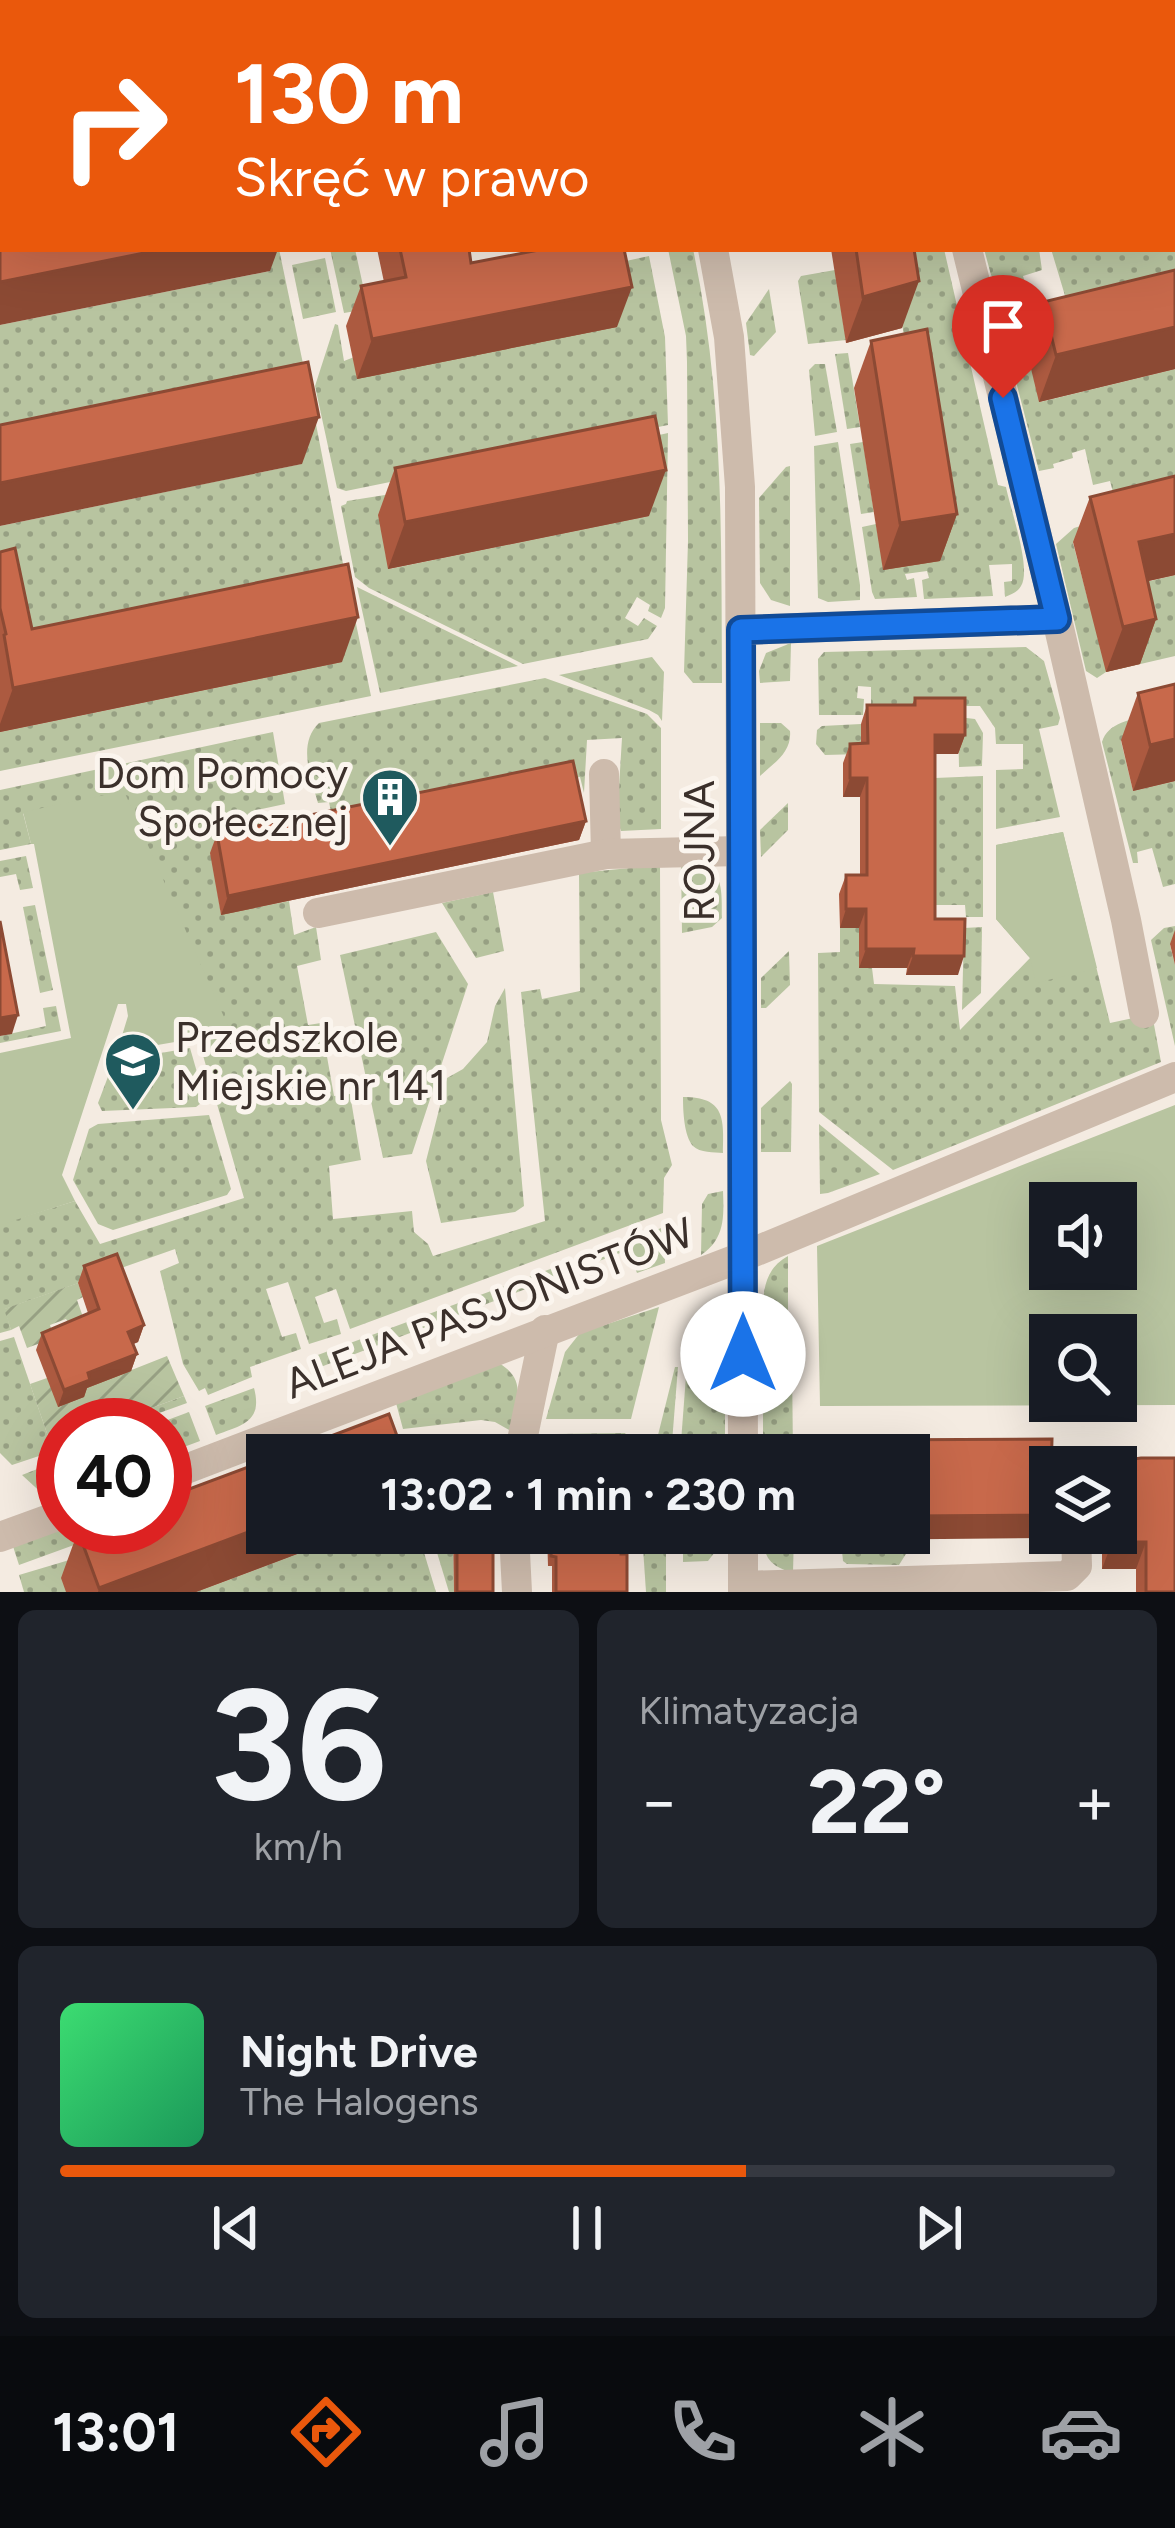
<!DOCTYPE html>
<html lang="pl">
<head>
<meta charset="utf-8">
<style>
	:root { --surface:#171b24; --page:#20242c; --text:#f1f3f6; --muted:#9ea1a6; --line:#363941; --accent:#ea580c }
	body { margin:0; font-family:Figtree,sans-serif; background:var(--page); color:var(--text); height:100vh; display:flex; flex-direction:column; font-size:45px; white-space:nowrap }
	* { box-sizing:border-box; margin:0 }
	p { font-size:39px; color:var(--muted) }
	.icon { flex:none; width:66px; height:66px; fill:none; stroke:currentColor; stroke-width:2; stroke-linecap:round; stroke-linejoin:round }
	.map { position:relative; height:1592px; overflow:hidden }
	.details { display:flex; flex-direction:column; gap:18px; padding:18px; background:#0d0f14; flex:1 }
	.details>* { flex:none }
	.banner { position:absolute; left:0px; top:0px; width:1176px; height:252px; box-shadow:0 12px 48px #0002; background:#ea580c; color:#fff; overflow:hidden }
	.fabs { position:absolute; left:1029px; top:1182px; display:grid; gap:24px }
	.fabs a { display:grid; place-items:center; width:108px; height:108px; border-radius:0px; background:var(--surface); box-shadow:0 12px 48px #0002; font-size:60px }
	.speed { position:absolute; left:36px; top:1398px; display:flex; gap:24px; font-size:60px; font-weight:700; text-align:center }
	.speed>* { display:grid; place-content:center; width:156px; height:156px; border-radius:50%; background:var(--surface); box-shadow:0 12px 48px #0002; line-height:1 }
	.speed .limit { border:18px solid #d22; background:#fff; color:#111 }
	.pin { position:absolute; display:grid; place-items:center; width:102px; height:102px; color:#fff; margin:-123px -51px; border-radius:50% 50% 50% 0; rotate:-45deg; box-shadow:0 0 12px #0007 }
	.pin .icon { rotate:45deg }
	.me { position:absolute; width:132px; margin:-66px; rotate:0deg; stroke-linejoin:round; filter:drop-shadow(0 0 9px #0008) }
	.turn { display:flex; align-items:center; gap:42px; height:252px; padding:0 36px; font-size:54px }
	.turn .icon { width:156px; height:156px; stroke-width:2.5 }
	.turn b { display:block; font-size:84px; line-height:102px }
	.big { font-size:90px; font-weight:700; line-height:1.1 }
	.details .widget { flex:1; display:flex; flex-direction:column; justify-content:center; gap:18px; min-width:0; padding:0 42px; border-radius:18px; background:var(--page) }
	.details .dial { align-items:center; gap:0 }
	.dial b { font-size:156px; line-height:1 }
	.song { display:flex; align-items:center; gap:36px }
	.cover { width:144px; height:144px; border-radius:18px; background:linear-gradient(135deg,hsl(140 70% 55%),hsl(150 70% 35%)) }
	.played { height:12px; border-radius:6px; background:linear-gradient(90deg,var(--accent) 65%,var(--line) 65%) }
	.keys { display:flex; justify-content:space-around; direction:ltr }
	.heat { display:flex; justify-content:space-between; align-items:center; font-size:66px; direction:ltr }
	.details .tiles { flex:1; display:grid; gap:18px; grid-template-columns:1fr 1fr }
	.widget:last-child { grid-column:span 2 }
	.trip { position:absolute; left:246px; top:1434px; width:684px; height:120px; border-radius:0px; background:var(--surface); box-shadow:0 12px 48px #0002; font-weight:700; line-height:120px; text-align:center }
	.tab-bar { display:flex; height:192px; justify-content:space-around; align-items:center; background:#090b0e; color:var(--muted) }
	.tab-bar .icon { width:84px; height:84px }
	.tab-bar .active { color:var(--accent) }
	.tab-bar b { font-size:54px; color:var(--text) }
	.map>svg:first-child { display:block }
</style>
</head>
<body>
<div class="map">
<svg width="1175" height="1592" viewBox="0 0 1175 1592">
	<defs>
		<pattern id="grass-dots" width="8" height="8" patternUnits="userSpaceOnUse" patternTransform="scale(3)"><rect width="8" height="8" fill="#b8c4a0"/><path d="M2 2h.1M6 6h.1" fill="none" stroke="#97a083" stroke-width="1.8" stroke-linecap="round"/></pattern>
		<pattern id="garden-furrows" width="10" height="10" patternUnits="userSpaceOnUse" patternTransform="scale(3)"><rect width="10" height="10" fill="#b8c4a0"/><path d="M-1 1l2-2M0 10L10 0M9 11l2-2" fill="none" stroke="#97a083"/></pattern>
	</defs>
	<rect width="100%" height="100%" fill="#f4ebe1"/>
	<g fill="url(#grass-dots)">
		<path d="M1175 155V284L1069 309 1051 249H1173Z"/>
		<path d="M266 249H279L306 378 0 440V325L270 271Z"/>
		<path d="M330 249H355L367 304 356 311 344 313Z"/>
		<path d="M668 249H693C724 395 721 535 722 683H693L684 672 688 541 687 362 686 336Z"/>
		<path d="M890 249H944L998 485 1006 487C1010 508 1032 569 1021 586 1017 593 1011 594 1005 597L1004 582 1012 581V564L989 565 993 596 924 599 922 580 929 578 927 571 905 574 907 580 914 578 917 597 875 599 872 592 862 527 876 524 884 569 940 560Z"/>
		<path d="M984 249H1039L1042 270 1023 276 1028 292 1037 289 1040 295 1016 301 1010 280 996 283 991 275Z"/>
		<path d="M649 256 665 337 668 425 346 491 337 488 315 386 335 324 338 325 344 361 566 274Z"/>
		<path d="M325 258 336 312 303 319 292 265Z"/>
		<path d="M835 270 846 340 808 344 798 281 801 276Z"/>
		<path d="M769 289 776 332 754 356 750 355 746 323Z"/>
		<path d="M1056 324 1040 402 1175 369V492L1117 507 1110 481 1093 485 1085 449 1072 453 1073 458 1053 464 1054 468 1039 471 1010 358V345L1024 331Z"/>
		<path d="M848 353 860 427 847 429 835 354Z"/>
		<path d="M815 364H825L837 432 815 436 809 370Z"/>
		<path d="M309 388 345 574 0 647V526L301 464Z"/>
		<path d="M668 433 665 608 661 618 648 611 650 605 637 597 625 618 638 626 644 618 657 626 648 639 523 664 369 588 355 577 341 506 346 504 347 501 410 491 389 569 648 516 596 449Z"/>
		<path d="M838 442 860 585V600L828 602 818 598 814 446Z"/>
		<path d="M863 442 874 512 861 514 850 444Z"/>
		<path d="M790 466V606L771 600 760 583 759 498 786 467Z"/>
		<path d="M1103 519 1073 543 1087 596 1175 575V656L1106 672 1097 678 1086 671 1056 544 1074 528Z"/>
		<path d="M348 585 371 696 0 771V732L341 662Z"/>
		<path d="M357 587 518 666 380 693Z"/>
		<path d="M791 643 790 681 760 683 759 671 766 653Z"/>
		<path d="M1026 647 1044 661 1060 718 1058 725 1039 729 1060 817 996 829V770L1023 769V744H996L995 728 980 706H871V687L858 686 857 698 864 699 863 715H819L818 659 824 652Z"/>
		<path d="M652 657 664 672 662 721 658 715 649 710 559 675Z"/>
		<path d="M545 678 647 714 661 728V829L621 831 617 820 622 738 587 740 584 793 580 777 324 830 333 822 329 802 318 803C311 778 297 744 319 723Z"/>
		<path d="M1149 714 1121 741 1133 791 1175 781V884L1163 887 1152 848 1137 852 1138 863H1133L1102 742C1108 722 1132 720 1149 714Z"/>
		<path d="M958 717 975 719 983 733 982 766 959 767Z"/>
		<path d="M760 723H781L790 731C792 752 774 763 760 776Z"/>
		<path d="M861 724V754L825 755 816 744 817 730 822 726Z"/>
		<path d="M273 732 285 804 257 810 262 842 211 853 221 914 289 901 294 935 316 927 321 960 297 966 308 1025 321 1023 334 1096 350 1094 361 1160 329 1166 333 1219 412 1211 414 1232 428 1244 433 1256 545 1221 521 992 540 989 542 999 580 991 579 873 660 865 661 1120 672 1165 664 1178 663 1213 350 1329 336 1289 315 1297 324 1323 337 1319 341 1334 309 1344 288 1282 266 1289 282 1337 296 1333 301 1349 250 1367 252 1377 208 1395 205 1388 199 1391 183 1364 160 1271 179 1263 175 1249 5 1309 11 1330 0 1333V1224L75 1201 100 1244 244 1198 198 1038 227 1026 23 813 31 844 0 850V790Z"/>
		<path d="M983 776V917H966L965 905H934L935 778Z"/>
		<path d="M788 803V830L761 857 760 830Z"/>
		<path d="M1063 832 1110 1023 1152 1014 1161 1062 893 1170 819 1112 818 953 840 952V928H859V967L872 968 874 984 955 986 960 1030 1030 958 996 919V845Z"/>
		<path d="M26 856 33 888 20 890 16 874 0 877V861Z"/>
		<path d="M681 864C723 865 722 881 722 918L712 927 682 933Z"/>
		<path d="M493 892 504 951 476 958 442 903Z"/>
		<path d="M35 905 53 990 40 993 23 907Z"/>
		<path d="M1175 926V943L1170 945 1175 965V1046L1151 940 1164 928Z"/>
		<path d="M982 927 981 993 962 1010 964 928Z"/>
		<path d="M436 932 468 984 412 1154 383 1158 340 955Z"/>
		<path d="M789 951 790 985 766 1008H761V978Z"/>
		<path d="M505 988 524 1206 515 1212 441 1223 426 1161 447 1078 463 1069 487 1042 495 1006Z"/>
		<path d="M56 1006 61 1031 0 1043V1036L46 1026 43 1008Z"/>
		<path d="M190 1048 205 1100 196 1107 102 1111 98 1103 114 1061Z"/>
		<path d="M790 1081 792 1084 791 1152H761V1108Z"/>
		<path d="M683 1097C725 1097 724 1118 723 1153 714 1152 700 1153 693 1146 684 1136 683 1111 683 1097Z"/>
		<path d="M209 1115 231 1189 227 1195 113 1230 98 1224 73 1180 89 1129 98 1124Z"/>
		<path d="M819 1124 880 1174 828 1193 820 1194Z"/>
		<path d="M723 1191C724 1217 725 1239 701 1255L702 1204 708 1194Z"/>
		<path d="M664 1227 665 1263 637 1273 628 1250 318 1368 315 1356Z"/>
		<path d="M788 1256V1317L778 1325H763C763 1297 761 1271 788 1256Z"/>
		<path d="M659 1307 631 1419H546L565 1352 580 1333Z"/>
		<path d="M14 1337 51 1445 63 1441V1448L12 1465 0 1453V1341Z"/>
		<path d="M499 1363C528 1381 516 1401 511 1431L495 1422 481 1420 403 1429 396 1403Z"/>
		<path d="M687 1363H725V1455H680Z"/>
		<path d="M763 1364H792L793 1455H763Z"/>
		<path d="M675 1367H678L671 1455H653Z"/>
		<path d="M254 1388C263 1422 242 1425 216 1435L205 1406Z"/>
		<path d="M184 1396 187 1403 126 1425H105Z"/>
		<path d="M189 1412 200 1441 165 1454V1425H154Z"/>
		<path d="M625 1433 627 1436 624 1455H545L548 1436 554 1434Z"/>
		<path d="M500 1434 496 1455H406L403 1446 434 1438Z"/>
		<path d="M63 1459V1492L47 1498 22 1475Z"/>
		<path d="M54 1522 69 1530 74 1545 19 1565 10 1537Z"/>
		<path d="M353 1533H418L436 1592H196Z"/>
		<path d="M431 1533H453L454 1592H449Z"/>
		<path d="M642 1533H666V1592H646Z"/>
		<path d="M683 1533H725V1539L708 1561 683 1562Z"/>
		<path d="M763 1533H794L793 1573C770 1566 763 1558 763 1533Z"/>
		<path d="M841 1541H914L899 1565 847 1564 843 1561Z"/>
		<path d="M76 1558 66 1592H24L19 1575Z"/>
	</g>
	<g fill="#b8c4a0" fill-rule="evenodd">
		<path d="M124 791 228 1026 198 1038 117 1052 128 1016 126 1004H118L62 1175 75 1201 0 1225V1053L71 1038 34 844H31L23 812Z"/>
		<path d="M1063 832 1097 968 1036 983 1030 958 996 919V845Z"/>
		<path d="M1175 1105V1405L820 1406 817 1246ZM1050 1203H1116V1269H1050ZM1050 1335H1116V1401H1050Z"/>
	</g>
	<g fill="url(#garden-furrows)">
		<path d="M78 1283 83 1297 77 1300 83 1317 68 1322 66 1319 50 1325 54 1338 27 1348 19 1326 11 1330 4 1309Z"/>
		<path d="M167 1356 184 1396 105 1425H63V1441L51 1445 30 1384 47 1378 81 1390Z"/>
	</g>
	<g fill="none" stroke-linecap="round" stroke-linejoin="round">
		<g stroke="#cdbbac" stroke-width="30">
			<path d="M651 0 652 3"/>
			<path d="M713 249 729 337 740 487 743 1455"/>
			<path d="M967 249 1057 619 1126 920 1144 1013"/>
			<path d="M741 630 1057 619"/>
			<path d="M604 774 606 854"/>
			<path d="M318 913 606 854 741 851"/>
			<path d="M519 1455 545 1330"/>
			<path d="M165 1477 742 1257 1175 1077"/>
			<path d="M514 1533 517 1592"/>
			<path d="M0 1537 63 1514"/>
			<path d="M743 1586 1067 1576 1077 1566 1076 1533"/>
			<path d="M743 1592V1533"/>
		</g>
	</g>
	<g fill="#ac5a40">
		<path d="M377 249H469L471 263 617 327 357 379 346 326 361 286 384 282Z"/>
		<path d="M831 249H914L902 328 846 343Z"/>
		<path d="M1175 270V369L1039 402 1026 348 1043 302Z"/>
		<path d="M871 341 957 514 940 561 883 570 854 388Z"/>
		<path d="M395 468 649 516 388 569 378 515Z"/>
		<path d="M1175 476V575L1148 581 1156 619 1140 664 1106 672 1073 542 1090 497Z"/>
		<path d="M0 552 32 629 342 662 0 732Z"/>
		<path d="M1175 684V781L1133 791 1121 740 1138 693Z"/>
		<path d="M915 698 965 735 958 754H935V919L958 975H906L907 968H859V928H840L839 894 846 875H860V797H843V763L850 744H861V724L867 705H912Z"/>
		<path d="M586 821 579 840 221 915 210 853 217 834Z"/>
		<path d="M1175 930V965L1170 944Z"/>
		<path d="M84 1266 144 1325 138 1342 133 1344 137 1354 131 1371 87 1388 84 1397 58 1407 36 1350 42 1333 88 1313 78 1283Z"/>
		<path d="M1126 1460 1175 1592H1136V1569H1102V1533H1116L1120 1474Z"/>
		<path d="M78 1531 267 1533H353L196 1592H66L61 1578Z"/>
		<path d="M453 1533H493V1592H454Z"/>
		<path d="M547 1533H621V1554L627 1592H552V1566H548Z"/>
	</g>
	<g fill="#8c4a34">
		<path d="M66 0H238L236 3H52Z"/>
		<path d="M3 13V56L0 57V14Z"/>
		<path d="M1173 113H1175V155L1173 156Z"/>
		<path d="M164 249H278L270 271 0 325V282Z"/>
		<path d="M919 281 902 328 846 343 863 297Z"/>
		<path d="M632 287 617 327 357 379 372 339Z"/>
		<path d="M1175 327V369L1039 402 1056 355Z"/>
		<path d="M319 417 302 464 0 526V483Z"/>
		<path d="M666 470 649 516 388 569 405 522Z"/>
		<path d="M957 514 940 561 883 570 900 523Z"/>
		<path d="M1175 534V575L1122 587 1139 542Z"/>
		<path d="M358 617 342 662 0 732V724L13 688Z"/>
		<path d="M1156 619 1140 664 1106 672 1123 627Z"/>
		<path d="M935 735H965L958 754H928Z"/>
		<path d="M1175 739V781L1133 791 1150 745Z"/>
		<path d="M850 778H867L860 797H843Z"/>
		<path d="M586 821 579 840 221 915 228 896Z"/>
		<path d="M846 909H866L859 928H840Z"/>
		<path d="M866 949H914L907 968H859Z"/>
		<path d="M913 956H964L958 975H906Z"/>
		<path d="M18 1015 12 1034 0 1036V1018Z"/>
		<path d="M144 1325 138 1342 122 1349 128 1332Z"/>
		<path d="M137 1354 131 1371 87 1388 84 1397 58 1407 64 1390 88 1373Z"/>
		<path d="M1050 1515V1521L1044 1538 841 1540 844 1533H909V1516Z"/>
		<path d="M267 1525V1533H353L196 1592H98L99 1588Z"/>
		<path d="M1112 1542H1146L1136 1569H1102Z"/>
	</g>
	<g fill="#c8694b" stroke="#8c4a34" stroke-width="3">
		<path d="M0 0H66L52 3H3V13L0 14Z"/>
		<path d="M472 0H538L539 3H472Z"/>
		<rect x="1173" y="57" width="2" height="56"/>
		<path d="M0 222H3V249H164L0 282Z"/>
		<path d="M400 249H469L471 263 544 249H624L632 287 372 339 361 286 406 277Z"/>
		<path d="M856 249H914L919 281 863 297Z"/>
		<path d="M1175 270V327L1056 355 1043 302Z"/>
		<path d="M927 329 957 514 900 523 871 341Z"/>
		<path d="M308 362 319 417 0 483V425Z"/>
		<path d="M655 416 666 470 405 522 395 468Z"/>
		<path d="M1175 476V534L1139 542 1156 619 1123 627 1090 497Z"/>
		<path d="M15 548 32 629 348 564 358 617 13 688 4 635 6 634 0 608V552Z"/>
		<path d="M1175 684V739L1150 745 1138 693Z"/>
		<path d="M915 698H965V735H935V919H965L964 956H913L914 949H866V909H846V875H867V778H850V744L868 743 867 705H915Z"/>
		<path d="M573 761 586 821 228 896 217 834Z"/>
		<path d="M0 921 18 1015 0 1018Z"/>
		<path d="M117 1254 144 1325 128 1332 137 1354 88 1373 90 1380 64 1390 42 1333 99 1309 84 1266Z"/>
		<path d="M389 1414 404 1455H281Z"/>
		<path d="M1052 1439 1050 1515 909 1516V1455H850V1440Z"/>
		<path d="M1141 1458H1175V1592H1146V1542H1112V1533H1116V1474H1126V1460Z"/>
		<path d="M267 1460V1525L99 1588 78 1531 88 1527H165V1498Z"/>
		<rect x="457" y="1533" width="36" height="59"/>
		<path d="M551 1533H621V1554H627V1592H556V1557L551 1556Z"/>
	</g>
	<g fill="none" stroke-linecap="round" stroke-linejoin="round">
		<g stroke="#114b97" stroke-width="30">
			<path id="route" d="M743 1354 741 630 1057 619 1003 398"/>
		</g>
		<use href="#route" stroke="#1a73e8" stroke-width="21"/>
	</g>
	<defs>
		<g id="building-pin" transform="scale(3)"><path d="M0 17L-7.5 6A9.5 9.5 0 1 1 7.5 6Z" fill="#1f5a5e" stroke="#fbf5ee"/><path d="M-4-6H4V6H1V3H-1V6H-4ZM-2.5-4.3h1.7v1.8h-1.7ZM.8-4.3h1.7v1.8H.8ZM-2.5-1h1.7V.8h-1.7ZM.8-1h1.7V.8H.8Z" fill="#fff"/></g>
		<g id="school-pin" transform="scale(3)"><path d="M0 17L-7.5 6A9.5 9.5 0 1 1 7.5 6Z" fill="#1f5a5e" stroke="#fbf5ee"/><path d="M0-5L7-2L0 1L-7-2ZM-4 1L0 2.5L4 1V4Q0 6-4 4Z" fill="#fff"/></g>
	</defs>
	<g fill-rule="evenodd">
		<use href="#building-pin" x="390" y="797"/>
		<use href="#school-pin" x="133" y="1061"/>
	</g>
	<g text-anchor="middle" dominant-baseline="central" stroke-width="10" stroke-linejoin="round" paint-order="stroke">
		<g font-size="42" fill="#3b302b" stroke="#fbf5ee" text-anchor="end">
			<text x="348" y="773">Dom Pomocy<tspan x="348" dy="48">Społecznej</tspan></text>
			<text x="175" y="1037" text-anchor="start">Przedszkole<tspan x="175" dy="48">Miejskie nr 141</tspan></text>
		</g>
		<g font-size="42" fill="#3b302b" stroke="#fbf5ee">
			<text transform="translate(699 851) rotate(-90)">ROJNA</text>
			<text transform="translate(489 1308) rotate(-21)">ALEJA PASJONISTÓW</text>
		</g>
	</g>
</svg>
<div class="fabs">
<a><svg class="icon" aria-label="sound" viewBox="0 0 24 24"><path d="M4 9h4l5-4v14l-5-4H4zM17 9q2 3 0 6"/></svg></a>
<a><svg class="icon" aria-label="search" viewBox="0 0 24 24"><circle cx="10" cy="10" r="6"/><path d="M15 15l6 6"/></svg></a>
<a><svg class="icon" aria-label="layers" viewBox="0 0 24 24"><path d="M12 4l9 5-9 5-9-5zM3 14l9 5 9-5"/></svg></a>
</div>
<div class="speed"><div class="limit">40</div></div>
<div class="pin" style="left:1003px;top:398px;background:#d93025"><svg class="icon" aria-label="arrive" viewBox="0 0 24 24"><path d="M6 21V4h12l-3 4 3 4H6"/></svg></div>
<svg class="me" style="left:743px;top:1354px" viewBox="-20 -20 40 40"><circle r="19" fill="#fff"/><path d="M0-13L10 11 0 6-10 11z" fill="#1a73e8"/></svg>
<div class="trip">13:02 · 1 min · 230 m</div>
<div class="banner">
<div class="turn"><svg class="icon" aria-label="right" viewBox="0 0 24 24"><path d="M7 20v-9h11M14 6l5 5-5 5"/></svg><div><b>130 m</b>Skręć w prawo</div></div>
</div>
</div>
<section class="details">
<div class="tiles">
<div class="widget dial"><b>36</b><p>km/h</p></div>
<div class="widget"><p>Klimatyzacja</p>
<div class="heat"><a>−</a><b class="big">22°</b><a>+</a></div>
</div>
<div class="widget">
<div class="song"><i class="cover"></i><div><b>Night Drive</b><p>The Halogens</p></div></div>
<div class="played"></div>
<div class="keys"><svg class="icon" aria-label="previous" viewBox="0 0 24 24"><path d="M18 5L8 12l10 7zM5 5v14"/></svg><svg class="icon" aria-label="pause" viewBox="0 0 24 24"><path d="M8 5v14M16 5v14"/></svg><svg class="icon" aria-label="next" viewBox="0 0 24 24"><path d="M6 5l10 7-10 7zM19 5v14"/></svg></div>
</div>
</div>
</section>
<nav class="tab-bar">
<b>13:01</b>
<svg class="icon active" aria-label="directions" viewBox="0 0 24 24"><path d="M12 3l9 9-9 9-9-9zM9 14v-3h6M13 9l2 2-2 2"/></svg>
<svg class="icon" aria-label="music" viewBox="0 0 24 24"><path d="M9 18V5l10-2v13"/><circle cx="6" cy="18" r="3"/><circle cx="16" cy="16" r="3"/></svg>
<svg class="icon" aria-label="phone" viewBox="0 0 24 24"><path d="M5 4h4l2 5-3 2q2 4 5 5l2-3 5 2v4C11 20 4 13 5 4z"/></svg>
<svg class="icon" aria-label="climate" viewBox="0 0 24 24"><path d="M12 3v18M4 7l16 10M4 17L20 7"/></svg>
<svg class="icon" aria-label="car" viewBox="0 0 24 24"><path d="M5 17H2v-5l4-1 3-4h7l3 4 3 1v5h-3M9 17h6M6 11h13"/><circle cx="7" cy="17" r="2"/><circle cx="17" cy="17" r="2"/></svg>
</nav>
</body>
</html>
